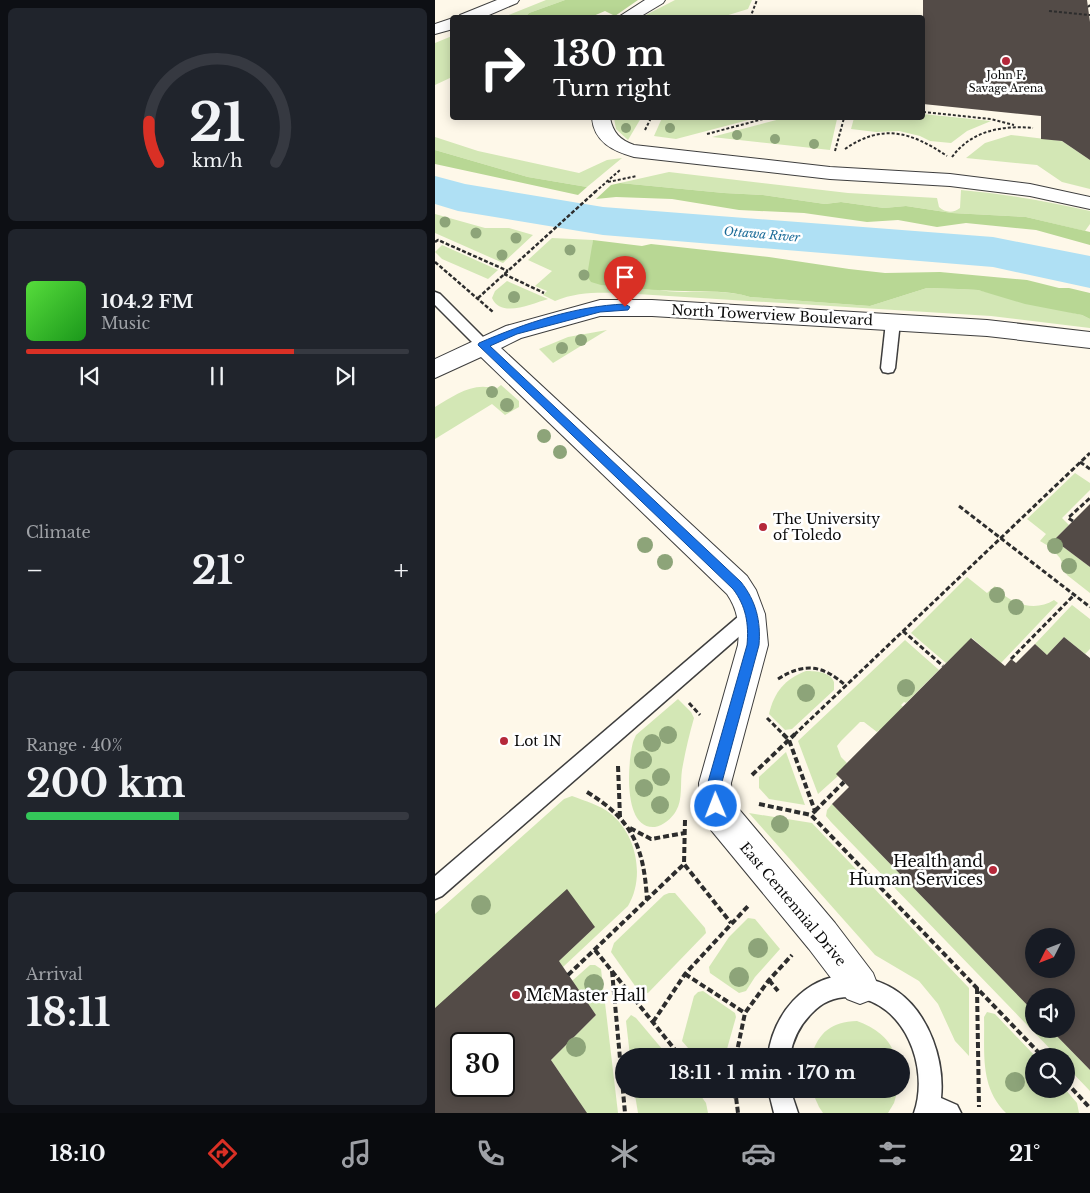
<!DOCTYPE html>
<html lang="en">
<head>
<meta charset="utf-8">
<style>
	:root { --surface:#171b24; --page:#20242c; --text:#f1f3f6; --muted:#9ea1a6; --line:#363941; --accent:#d93025 }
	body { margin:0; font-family:"Libre Baskerville",serif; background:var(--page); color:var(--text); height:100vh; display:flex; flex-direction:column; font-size:19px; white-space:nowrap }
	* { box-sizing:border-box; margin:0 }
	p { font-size:16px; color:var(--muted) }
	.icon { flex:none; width:28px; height:28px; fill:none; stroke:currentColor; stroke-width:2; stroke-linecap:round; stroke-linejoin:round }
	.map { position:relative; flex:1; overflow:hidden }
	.side { display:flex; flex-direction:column; gap:8px; padding:8px; background:#0d0f14; width:435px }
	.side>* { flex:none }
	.banner { position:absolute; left:15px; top:15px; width:475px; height:105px; border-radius:5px; box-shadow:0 2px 12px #0003; background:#202124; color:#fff; overflow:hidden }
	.needle { width:32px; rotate:228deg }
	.buttons { position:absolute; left:590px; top:928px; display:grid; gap:10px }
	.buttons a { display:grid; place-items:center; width:50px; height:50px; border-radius:50%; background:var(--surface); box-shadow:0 2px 12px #0003; font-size:25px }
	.speed { position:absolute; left:15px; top:1032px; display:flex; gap:10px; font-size:25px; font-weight:700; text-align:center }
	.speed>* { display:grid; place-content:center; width:65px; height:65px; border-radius:50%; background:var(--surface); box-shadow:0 2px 12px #0003; line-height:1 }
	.speed .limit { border:2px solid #111; border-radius:8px; background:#fff; color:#111 }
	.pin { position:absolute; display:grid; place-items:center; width:42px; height:42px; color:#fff; margin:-51px -21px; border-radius:50% 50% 50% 0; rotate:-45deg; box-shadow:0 0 5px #0007 }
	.pin .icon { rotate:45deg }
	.me { position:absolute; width:55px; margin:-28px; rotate:359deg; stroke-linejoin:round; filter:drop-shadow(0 0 4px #0008) }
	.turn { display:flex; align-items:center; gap:18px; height:105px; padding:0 20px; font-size:22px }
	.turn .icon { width:65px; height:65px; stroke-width:2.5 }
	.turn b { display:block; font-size:35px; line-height:42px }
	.big { font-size:38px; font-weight:800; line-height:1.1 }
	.side .tile { flex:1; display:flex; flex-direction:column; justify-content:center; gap:8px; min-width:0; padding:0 18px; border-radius:8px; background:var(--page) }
	.side .dial { align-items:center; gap:0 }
	.dial svg { height:130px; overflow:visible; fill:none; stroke:var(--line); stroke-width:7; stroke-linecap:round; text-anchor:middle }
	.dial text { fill:var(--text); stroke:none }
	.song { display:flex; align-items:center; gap:15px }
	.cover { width:60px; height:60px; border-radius:8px; background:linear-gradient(135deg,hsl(110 70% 55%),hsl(120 70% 35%)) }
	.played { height:5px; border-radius:2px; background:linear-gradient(90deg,var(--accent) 70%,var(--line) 70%) }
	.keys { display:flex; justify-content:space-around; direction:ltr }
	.heat { display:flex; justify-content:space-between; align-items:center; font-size:28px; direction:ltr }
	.charge { height:8px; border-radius:4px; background:linear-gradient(90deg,#34c759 40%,var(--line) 0) }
	.trip { position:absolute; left:180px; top:1048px; width:295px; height:50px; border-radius:25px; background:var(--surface); box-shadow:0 2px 12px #0003; font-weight:800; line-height:50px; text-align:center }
	.tab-bar { display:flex; height:80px; justify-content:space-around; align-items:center; background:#090b0e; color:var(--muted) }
	.tab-bar .icon { width:35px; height:35px }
	.tab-bar .active { color:var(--accent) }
	.tab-bar b { font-size:22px; color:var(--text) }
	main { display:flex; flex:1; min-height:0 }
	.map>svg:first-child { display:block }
</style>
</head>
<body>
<main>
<section class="side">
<div class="tile dial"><svg viewBox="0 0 100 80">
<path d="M14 69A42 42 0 1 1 86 69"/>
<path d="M14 69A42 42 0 0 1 8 44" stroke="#d93025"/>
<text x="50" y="56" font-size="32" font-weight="700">21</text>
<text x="50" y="72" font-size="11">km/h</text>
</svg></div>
<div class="tile">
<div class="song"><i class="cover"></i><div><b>104.2 FM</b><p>Music</p></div></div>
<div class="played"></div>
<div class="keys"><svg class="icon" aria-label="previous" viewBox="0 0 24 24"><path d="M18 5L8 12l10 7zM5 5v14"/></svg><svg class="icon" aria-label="pause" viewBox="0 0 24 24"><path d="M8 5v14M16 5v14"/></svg><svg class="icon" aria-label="next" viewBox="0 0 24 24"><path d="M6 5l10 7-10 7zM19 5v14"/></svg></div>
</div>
<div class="tile"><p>Climate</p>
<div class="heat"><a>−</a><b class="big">21°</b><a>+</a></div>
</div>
<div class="tile"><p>Range · 40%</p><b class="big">200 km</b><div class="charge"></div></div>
<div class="tile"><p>Arrival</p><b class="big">18:11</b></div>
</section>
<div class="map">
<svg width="655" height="1113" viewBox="0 0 655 1113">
	<rect width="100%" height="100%" fill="#fef8e9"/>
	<g fill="#d3e7b5">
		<path d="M111 0H130L94 13 90 17 66 18Z"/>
		<path d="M240 0H317L313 9 287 17H207Z"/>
		<path d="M17 36V77L0 85V43Z"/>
		<path d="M488 114 556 121 532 131 516 143 495 141 485 136 464 131 441 132 416 129 419 118H488Z"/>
		<path d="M179 118H206L193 140 181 129Z"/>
		<path d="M227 118H321L241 139 219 136Z"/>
		<path d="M349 118 402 119 395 150 277 137Z"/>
		<path d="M576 135 627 141 655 160V189L627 182 602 165 531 158 550 143Z"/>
		<path d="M0 137 43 151 144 173 172 160 187 158 152 187 93 177 0 150Z"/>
		<path d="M234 172 413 193 502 198 504 207C510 213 519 213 525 208L526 190C570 194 612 201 655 211V224L650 231 591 217 517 213 471 206 449 208 406 202 390 204 328 195 289 193 185 183Z"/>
		<path d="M0 214 50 228H74L98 235 68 263 0 233Z"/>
		<path d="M117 238 158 240 157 252C170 260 203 285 216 288 247 297 281 286 315 297L435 306 492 288 523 289 543 290 647 315 655 319V328L556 316 202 294C174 293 147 290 120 301L108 295 112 291 100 286 117 271 93 260Z"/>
		<path d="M7 245 63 270 53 279 7 259 0 252Z"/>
		<path d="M72 281 113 299C98 303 66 319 57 298L60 291Z"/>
		<path d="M172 330 118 363 104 349 133 337Z"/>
		<path d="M66 385 84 401V407L70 415 57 404 0 439V407C19 396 38 381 61 389Z"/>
		<path d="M640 473 655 483V490L627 518 634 525 619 540 655 567V593L632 575 625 558 615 547 605 541 611 534 592 519Z"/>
		<path d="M532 577 552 593 560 586C573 603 599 613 619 600L623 603 566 663 537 638 511 663 476 633Z"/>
		<path d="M637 605 655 619V649L650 654 629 637 612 655 600 644Z"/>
		<path d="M470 640 504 670 471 703 469 702 466 705 480 717 447 734 444 730 442 732 429 722H425L406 741 402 746 406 757 412 763 403 776 383 794 363 741Z"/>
		<path d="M371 671C381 671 395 672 399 682V690L357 729 350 730 334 714C339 692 350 679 371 671Z"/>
		<path d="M243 699 256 712 259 718C254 735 250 753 247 770 245 783 248 800 241 811 237 818 228 826 220 827 187 830 193 761 198 742L201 735Z"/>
		<path d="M351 752 370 805 334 799 324 788V777Z"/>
		<path d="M137 796C150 801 165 805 176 814 202 835 210 878 193 906L128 967 124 961 160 927 0 1008V914L129 799Z"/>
		<path d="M397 804 599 1012V1029H615L655 1070V1091L631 1066V1056H622L396 822 391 816 392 810Z"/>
		<path d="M314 813 377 823 534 988V1056L520 1041 503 1004 484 981 440 955Z"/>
		<path d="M234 893H240L270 928 271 933 213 993 203 990 176 952 179 943 229 895Z"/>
		<path d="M313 918 320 919 345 949 320 977 311 991 304 993 275 973 274 967 294 937Z"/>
		<path d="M155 965H160L166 969 183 1113H136L145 1103 116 1060 161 1015 137 981Z"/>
		<path d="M268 991 300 1013 301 1017 290 1056H260L247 1041 259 996 263 992Z"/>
		<path d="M552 1012 560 1014 600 1056 599 1089H630L642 1103 644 1113H571C544 1086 550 1052 549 1017Z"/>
		<path d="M196 1015 201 1018 233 1056H195L191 1021Z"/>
		<path d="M422 1021C439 1027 455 1038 460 1056H376C384 1032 396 1022 422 1021Z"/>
		<path d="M199 1089H261L271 1103 273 1113H203Z"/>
		<path d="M376 1089H463L459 1103 453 1113H388L384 1107Z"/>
	</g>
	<g fill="#b8d794">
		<path d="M130 0H203L180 16 170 11 156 17H90L94 13Z"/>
		<path d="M0 150 93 177 152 187 143 195 0 164Z"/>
		<path d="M185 183 289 193 328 195 390 204 406 202 449 208 471 206 517 213 591 217 655 232V245L601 230 531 223 502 227 463 220 432 222 369 213 304 210 237 199 181 197 161 199 176 185Z"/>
		<path d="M158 240 207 246 216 244 334 257 414 269 450 273 505 272 592 280 624 288H634L655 293V319L647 315 590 304 543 290 523 289 492 288 435 306 315 297C293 290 271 292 249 291 221 291 194 287 166 285L156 282 152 276Z"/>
	</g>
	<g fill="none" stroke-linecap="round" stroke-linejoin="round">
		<path fill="#afe0f4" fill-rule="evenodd" d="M0 176 30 184 168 207 558 237 655 256V288L558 267 168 235 23 211 0 204Z"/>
	</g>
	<g fill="#534b47" fill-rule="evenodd">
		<path d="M488 0H652L655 22V160L627 141 606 139V116L488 104Z"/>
		<path d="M655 504V567L619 540Z"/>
		<path d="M629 637 655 658V1070L615 1029H631V996H599V1012L397 804 414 787 401 774 536 638 570 666 576 659 581 663 600 644 612 655ZM599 936H631V969H599Z"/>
		<path d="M132 889 160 927 124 961 161 1015 116 1060 152 1113H0V1008ZM26 1044H69V1086H26Z"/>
	</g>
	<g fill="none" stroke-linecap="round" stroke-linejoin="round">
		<g stroke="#3e3e3e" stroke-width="3">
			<g id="service">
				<path d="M0 292 5 294 53 342 55 345 53 348H43L0 305Z"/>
				<path d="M458 317 463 319 465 322 460 368 458 372 453 373 448 372 446 368 451 322 453 319Z"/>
				<path d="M317 607 323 610 325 615 323 620 7 896 0 899V876L311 610Z"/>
				<path d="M412 975C430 977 448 981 463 992 494 1014 510 1061 506 1098L522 1105 526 1113H479C495 1068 470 1002 418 997 401 996 388 1001 377 1013 364 1026 358 1039 355 1056H333C338 1015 369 977 412 975Z"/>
				<path d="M333 1089H355L363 1113H339Z"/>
			</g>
		</g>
		<g stroke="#3e3e3e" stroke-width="2">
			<g id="minor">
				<path d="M210 0H230L228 3 203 18H182Z"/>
				<path d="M157 118H175C178 133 185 140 199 145L395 167 515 174 595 184 655 197V209L595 196 515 186 395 179 199 157C178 151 159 142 157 118Z"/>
				<path d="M165 300H217L552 320 655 332V348L552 336 217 316H165L86 338 66 348 312 576 321 590 330 614 333 645 296 783 297 801 400 923 438 973 443 986 438 999 425 1004 412 999 374 949 276 830 265 806 264 783 303 645C305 626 303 610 292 594L46 357 0 378V359L71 326Z"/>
			</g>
		</g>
		<g stroke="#3e3e3e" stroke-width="2">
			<g id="tertiary">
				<path d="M62 0H84L82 3 47 18H23L25 15Z"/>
				<path d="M18 18V29L0 34V24Z"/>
			</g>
		</g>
		<g stroke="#2d2d2d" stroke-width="2" stroke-dasharray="3 2" stroke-linecap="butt">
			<path d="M653 7 655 5"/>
			<path d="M614 11 655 15"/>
			<path d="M315 18 322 0"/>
			<path d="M488 112 556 119 579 125"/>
			<path d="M210 130 216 118"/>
			<path d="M272 134 332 118"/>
			<path d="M410 149C448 123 476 132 512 156"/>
			<path d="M400 151 409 118"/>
			<path d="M517 157C536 131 567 125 598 128"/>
			<path d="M173 182 202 176"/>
			<path d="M160 192 185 170"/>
		</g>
		<g stroke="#2d2d2d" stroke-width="2.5" stroke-dasharray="4 2" stroke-linecap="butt">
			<path d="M0 242 3 240 73 271"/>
			<path d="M0 262 58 312"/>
			<path d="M69 274 109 293"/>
			<path d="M43 298 161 191"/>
		</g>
		<g stroke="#2d2d2d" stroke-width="3" stroke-dasharray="5 2.5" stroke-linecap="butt">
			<path d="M645 462 655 469"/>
			<path d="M524 506 655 607"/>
			<path d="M638 521 633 518 655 498"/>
			<path d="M468 631 508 666"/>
			<path d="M576 659 639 595"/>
			<path d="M343 679C370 662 388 665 411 686"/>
			<path d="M254 703 265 715"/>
			<path d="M332 718 349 735"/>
			<path d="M359 735 655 453"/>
		</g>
		<g stroke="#2d2d2d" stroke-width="4" stroke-dasharray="6 3" stroke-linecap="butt">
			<path d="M348 734 354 740 380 811 376 815"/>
			<path d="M183 766 185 817"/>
			<path d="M317 775 360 734"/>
			<path d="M152 792C198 820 209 848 212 900"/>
			<path d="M324 804 376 815 607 1056"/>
			<path d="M380 811 409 782"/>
			<path d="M250 820 249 864 296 923"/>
			<path d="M195 828 216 839 250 833"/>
			<path d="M160 950 245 1056"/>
			<path d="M177 971 190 1113"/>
			<path d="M250 974 310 1013"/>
			<path d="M133 975 249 864"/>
			<path d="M334 980 343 991"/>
			<path d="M542 988 544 1107"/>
			<path d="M218 1022 250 974 314 905"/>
			<path d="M301 1056 310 1013 334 980 357 955"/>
			<path d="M631 1082 655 1108"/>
			<path d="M283 1089 300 1097"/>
			<path d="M300 1089 303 1113"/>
		</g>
		<use href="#service" fill="#fff" fill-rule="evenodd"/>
		<use href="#minor" fill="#fff" fill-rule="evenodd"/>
		<use href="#tertiary" fill="#fff" fill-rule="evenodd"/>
	</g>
	<g fill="#8da479">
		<circle cx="191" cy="128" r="5"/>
		<circle cx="235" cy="128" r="5"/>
		<circle cx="302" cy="135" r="5"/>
		<circle cx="340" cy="139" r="5"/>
		<circle cx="379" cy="144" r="5"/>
		<circle cx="10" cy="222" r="5.5"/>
		<circle cx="41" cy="233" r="5.5"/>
		<circle cx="81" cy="238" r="5.5"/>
		<circle cx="135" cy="250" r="5.5"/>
		<circle cx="67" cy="255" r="5.5"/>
		<circle cx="149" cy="275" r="5.5"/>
		<circle cx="79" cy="297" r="6"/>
		<circle cx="146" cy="340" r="6"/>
		<circle cx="127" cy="348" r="6"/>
		<circle cx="57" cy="392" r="6"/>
		<circle cx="72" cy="405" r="7"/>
		<circle cx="109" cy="436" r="7"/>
		<circle cx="125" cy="452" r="7"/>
		<circle cx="210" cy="545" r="8"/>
		<circle cx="620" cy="546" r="8"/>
		<circle cx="230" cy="562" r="8"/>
		<circle cx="634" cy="566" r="8"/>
		<circle cx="562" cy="595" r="8"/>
		<circle cx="581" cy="607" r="8"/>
		<circle cx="471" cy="688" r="9"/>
		<circle cx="371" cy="693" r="9"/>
		<circle cx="233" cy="735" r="9"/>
		<circle cx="217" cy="743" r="9"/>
		<circle cx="208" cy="760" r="9"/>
		<circle cx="226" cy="777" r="9"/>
		<circle cx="209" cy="788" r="9"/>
		<circle cx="225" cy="805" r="9"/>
		<circle cx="345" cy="824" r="9"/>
		<circle cx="46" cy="905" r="10"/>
		<circle cx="323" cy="948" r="10"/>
		<circle cx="304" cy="977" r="10"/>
		<circle cx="159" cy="984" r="10"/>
		<circle cx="141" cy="1047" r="10"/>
		<circle cx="580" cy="1082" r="10"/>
	</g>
	<path fill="#1a73e8" stroke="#114b97" d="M190 304 195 307 193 310 165 312 82 334 55 346 306 582C321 601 326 621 324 645L287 782C286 791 289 802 286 810L281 812 276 810C272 801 272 792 273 782L312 645C314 624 311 606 298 589L43 345 44 343C90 323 141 306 190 304Z"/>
	<g fill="#b5283a" stroke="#fff" stroke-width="2">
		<circle cx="571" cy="61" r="5"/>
		<circle cx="328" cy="527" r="5"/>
		<circle cx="69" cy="741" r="5"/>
		<circle cx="558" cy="870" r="5"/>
		<circle cx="81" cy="995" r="5"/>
	</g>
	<g text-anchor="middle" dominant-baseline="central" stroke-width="5" stroke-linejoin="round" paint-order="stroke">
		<g font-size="11" fill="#0b0b0b" stroke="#fff">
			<text x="571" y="75">John F.<tspan x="571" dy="13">Savage Arena</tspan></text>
		</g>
		<g font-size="12" font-style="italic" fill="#196a97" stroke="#fff">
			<text transform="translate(327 234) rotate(5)">Ottawa River</text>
		</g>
		<g font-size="14" fill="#0b0b0b" stroke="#fff">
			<text transform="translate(337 315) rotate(3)">North Towerview Boulevard</text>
			<text transform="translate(358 904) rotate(50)">East Centennial Drive</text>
		</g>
		<g font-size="14" fill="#0b0b0b" stroke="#fff" text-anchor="start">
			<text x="338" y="519">The University<tspan x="338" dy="16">of Toledo</tspan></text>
			<text x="79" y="741">Lot 1N</text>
		</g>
		<g font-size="16" fill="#0b0b0b" stroke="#fff" text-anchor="end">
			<text x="548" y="861">Health and<tspan x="548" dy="18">Human Services</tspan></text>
			<text x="91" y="995" text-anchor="start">McMaster Hall</text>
		</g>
	</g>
</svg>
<div class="buttons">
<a><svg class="needle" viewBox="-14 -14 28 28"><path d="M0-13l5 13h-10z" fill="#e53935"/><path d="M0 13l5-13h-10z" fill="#9ea1a6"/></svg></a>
<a><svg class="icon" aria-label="sound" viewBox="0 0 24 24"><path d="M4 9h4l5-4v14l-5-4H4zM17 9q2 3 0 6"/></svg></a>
<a><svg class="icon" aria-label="search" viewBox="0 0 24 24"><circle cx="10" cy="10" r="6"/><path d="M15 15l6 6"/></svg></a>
</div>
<div class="speed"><div class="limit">30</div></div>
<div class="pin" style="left:190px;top:307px;background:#d93025"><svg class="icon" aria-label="arrive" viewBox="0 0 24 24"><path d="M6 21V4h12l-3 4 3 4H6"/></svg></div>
<svg class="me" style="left:281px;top:806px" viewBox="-20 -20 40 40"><circle r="17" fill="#1a73e8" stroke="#fff" stroke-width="3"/><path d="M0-11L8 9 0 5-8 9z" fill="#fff"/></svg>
<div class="trip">18:11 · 1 min · 170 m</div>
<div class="banner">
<div class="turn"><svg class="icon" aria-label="right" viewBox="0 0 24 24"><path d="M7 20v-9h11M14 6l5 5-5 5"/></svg><div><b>130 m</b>Turn right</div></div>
</div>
</div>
</main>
<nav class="tab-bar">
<b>18:10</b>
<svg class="icon active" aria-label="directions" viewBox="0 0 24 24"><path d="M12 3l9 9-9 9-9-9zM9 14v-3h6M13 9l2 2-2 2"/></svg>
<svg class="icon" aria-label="music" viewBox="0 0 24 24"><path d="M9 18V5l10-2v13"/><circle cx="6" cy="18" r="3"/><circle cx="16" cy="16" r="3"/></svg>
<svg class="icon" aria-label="phone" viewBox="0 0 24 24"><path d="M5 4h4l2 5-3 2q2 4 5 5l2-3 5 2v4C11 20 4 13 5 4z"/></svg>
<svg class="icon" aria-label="climate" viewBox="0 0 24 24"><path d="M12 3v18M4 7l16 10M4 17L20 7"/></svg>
<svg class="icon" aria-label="car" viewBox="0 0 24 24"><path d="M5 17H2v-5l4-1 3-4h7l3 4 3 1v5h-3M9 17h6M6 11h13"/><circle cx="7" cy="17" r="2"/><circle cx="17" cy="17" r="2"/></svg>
<svg class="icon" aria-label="filters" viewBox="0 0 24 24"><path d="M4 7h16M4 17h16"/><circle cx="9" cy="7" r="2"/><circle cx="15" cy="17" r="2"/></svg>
<b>21°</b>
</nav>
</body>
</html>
